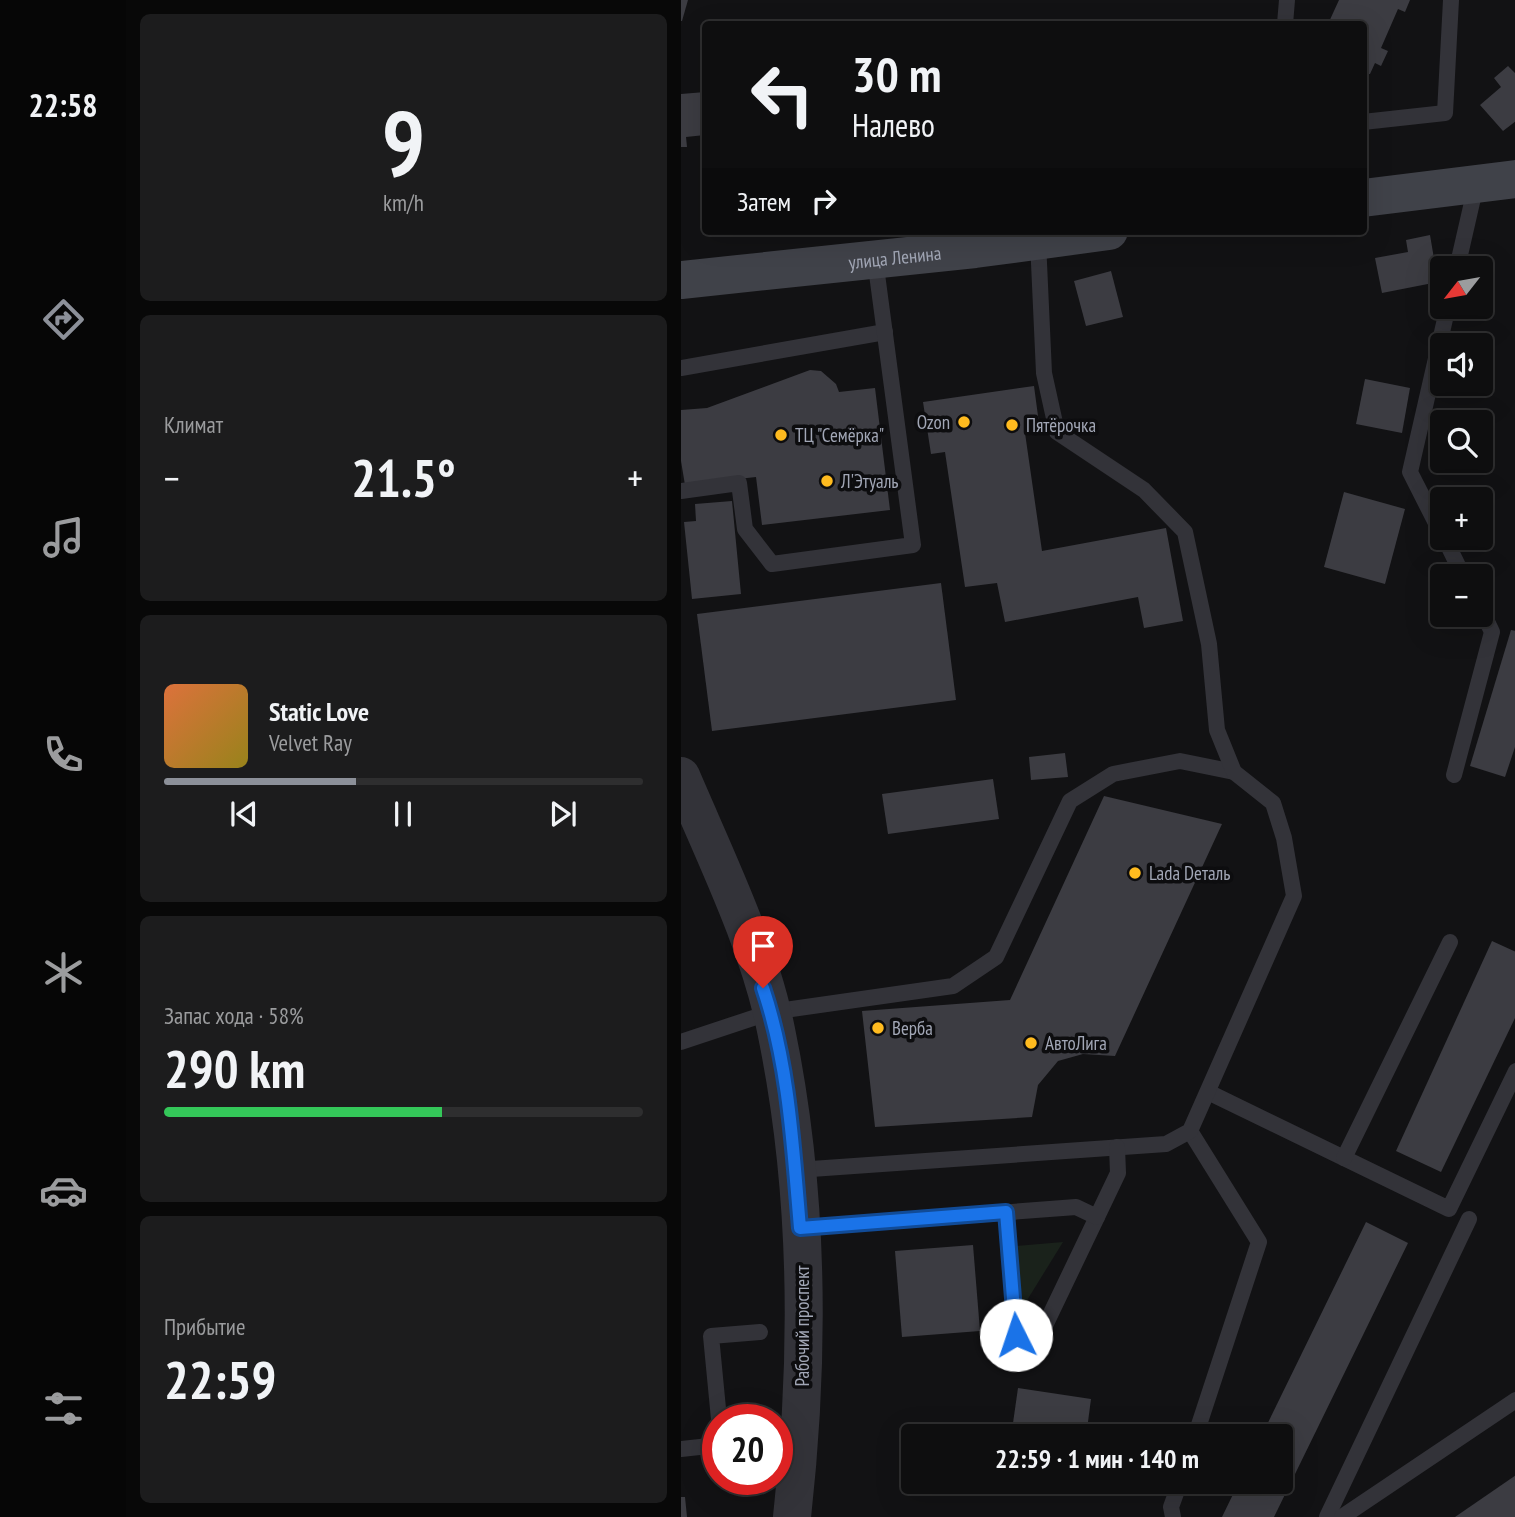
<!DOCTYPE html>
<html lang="ru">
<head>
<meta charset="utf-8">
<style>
	:root { --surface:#0e0e0f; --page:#1c1c1d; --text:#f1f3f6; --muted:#9b9c9e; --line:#2e2e2f; --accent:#8c9099 }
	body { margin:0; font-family:"PT Sans Narrow",sans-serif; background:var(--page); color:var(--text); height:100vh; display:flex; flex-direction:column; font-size:26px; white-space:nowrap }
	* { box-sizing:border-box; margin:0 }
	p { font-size:23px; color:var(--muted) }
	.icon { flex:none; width:38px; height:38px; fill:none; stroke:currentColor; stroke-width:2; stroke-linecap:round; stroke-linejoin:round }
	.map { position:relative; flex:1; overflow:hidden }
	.drawer { display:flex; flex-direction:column; gap:14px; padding:14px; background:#080808; width:555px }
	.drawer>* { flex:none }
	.guide { position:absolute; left:21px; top:21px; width:665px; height:214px; border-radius:7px; box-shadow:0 7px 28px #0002,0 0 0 2px var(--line); background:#0e0e0f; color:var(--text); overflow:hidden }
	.needle { width:46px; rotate:239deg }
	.tools { position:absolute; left:749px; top:256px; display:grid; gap:14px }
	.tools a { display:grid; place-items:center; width:63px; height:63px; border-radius:7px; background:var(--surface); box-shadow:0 7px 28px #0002,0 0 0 2px var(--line); font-size:35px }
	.speed { position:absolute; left:21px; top:1404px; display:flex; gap:14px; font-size:35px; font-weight:700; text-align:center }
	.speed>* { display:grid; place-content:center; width:91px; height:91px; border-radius:50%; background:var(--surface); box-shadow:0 7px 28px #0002,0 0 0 2px var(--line); line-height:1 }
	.speed .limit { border:10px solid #d22; background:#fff; color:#111 }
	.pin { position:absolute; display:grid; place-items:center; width:60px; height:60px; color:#fff; margin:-72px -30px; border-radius:50% 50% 50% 0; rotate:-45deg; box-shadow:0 0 7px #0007 }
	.pin .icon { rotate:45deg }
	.me { position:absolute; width:77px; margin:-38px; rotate:356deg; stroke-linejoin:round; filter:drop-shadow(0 0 5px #0008) }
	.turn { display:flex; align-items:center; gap:24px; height:147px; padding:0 35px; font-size:32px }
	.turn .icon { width:91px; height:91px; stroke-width:2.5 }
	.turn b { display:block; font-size:49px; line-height:60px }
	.then { display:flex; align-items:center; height:66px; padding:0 35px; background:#0003; gap:14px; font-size:26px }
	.big { font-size:52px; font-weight:700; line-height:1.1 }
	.drawer .tile { flex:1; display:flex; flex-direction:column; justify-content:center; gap:10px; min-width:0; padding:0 24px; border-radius:10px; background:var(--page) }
	.drawer .dial { align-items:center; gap:0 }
	.dial b { font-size:91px; line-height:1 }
	.song { display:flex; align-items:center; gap:21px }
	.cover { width:84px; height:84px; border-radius:10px; background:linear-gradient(135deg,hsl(20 70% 55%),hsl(50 70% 35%)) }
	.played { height:7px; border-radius:4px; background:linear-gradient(90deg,var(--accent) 40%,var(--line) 40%) }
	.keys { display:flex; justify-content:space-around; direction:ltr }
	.heat { display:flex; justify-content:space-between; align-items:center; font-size:38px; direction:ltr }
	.charge { height:10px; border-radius:5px; background:linear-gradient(90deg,#34c759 58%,var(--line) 0) }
	.trip { position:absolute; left:220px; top:1424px; width:392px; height:70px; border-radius:7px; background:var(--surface); box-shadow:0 7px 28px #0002,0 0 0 2px var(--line); font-weight:700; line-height:70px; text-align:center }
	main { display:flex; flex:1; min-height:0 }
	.tab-bar { display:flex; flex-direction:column; width:126px; justify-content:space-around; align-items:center; background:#060606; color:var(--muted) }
	.tab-bar .icon { width:49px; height:49px }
	.tab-bar .current { color:var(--accent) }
	.tab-bar b { font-size:32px; color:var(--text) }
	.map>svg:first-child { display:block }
</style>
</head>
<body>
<main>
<nav class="tab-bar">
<b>22:58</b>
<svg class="icon current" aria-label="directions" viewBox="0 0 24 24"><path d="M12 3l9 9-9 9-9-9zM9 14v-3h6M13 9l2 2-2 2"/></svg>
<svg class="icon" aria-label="music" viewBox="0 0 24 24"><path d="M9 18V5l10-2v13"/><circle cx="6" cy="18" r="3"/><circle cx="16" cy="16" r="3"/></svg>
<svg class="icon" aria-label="phone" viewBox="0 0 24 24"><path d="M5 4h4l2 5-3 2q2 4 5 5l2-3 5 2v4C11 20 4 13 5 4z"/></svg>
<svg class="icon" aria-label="climate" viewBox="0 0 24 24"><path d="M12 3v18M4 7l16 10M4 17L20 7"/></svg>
<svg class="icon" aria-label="car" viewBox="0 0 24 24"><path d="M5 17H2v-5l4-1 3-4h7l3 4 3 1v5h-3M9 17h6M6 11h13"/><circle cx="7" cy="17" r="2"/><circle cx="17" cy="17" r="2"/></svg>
<svg class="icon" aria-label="filters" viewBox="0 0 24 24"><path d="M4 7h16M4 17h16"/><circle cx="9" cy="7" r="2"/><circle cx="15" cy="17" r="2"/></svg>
</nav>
<section class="drawer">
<div class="tile dial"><b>9</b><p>km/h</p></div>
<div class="tile"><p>Климат</p>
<div class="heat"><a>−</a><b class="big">21.5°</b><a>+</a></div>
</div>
<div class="tile">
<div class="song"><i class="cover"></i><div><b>Static Love</b><p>Velvet Ray</p></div></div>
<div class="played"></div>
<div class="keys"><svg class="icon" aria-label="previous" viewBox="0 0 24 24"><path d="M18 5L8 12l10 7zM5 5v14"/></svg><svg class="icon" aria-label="pause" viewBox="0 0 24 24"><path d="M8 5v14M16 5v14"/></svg><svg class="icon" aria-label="next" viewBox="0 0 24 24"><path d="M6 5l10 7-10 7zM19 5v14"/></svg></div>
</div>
<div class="tile"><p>Запас хода · 58%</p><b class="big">290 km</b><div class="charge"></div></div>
<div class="tile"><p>Прибытие</p><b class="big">22:59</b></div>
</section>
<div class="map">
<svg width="835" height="1517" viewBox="0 0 835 1517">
	<rect width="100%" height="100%" fill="#121214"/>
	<path fill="#1a221b" d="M382 1242 340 1310 335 1246Z"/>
	<g fill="#3c3c42">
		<path d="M0 0H7L1 21H0Z"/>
		<path d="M658 0H729L724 12 717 9 700 48 707 51 700 66 694 63 689 74 682 75V24H647Z"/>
		<path d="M827 66 835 74V121L822 131 799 105 820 87 813 78Z"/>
		<path d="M24 92V135L5 137 6 147H0V94Z"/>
		<path d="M749 235 757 282 701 293 694 258 727 252 725 240Z"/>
		<path d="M430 271 442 317 405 326 393 281Z"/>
		<path d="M129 370 140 371 155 384 158 392 194 388 209 510 81 525 75 477 4 485 0 461V410L26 408Z"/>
		<path d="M684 379 729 388 721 433 675 424Z"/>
		<path d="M353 386 359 431 344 433 361 551 485 528 502 621 463 628 457 597 324 622 316 583 284 587 264 452 250 454 242 402Z"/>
		<path d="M663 492 724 509 704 584 643 567Z"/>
		<path d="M51 501 60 594 11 599 3 522 15 521 14 504Z"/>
		<path d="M260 583 275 700 31 731 16 614Z"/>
		<path d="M830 630 835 631V744L824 777 789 766Z"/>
		<path d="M384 753 387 777 350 780 348 757Z"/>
		<path d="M312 779 318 819 207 834 201 794Z"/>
		<path d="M423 796 541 824 434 1056 402 1054 377 1061 357 1085 351 1117 194 1127 181 1011 329 1000Z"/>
		<path d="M811 941 835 952V1016L760 1172 715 1151Z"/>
		<path d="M685 1222 727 1243 593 1517H541L558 1482H600V1437H580Z"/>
		<path d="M292 1245 299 1331 221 1337 214 1251Z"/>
		<path d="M337 1388 410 1399 405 1437H330Z"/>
		<path d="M835 1475V1517H774Z"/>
		<path d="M0 1497H4L6 1517H0Z"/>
	</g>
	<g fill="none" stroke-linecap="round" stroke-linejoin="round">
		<g stroke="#333339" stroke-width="16">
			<path d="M604 24 606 0"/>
			<path d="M682 122 764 113 770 0"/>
			<path d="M776 268 795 185"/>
			<path d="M0 368 204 332"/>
			<path d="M0 491 58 483 64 529 91 564 232 545 194 259"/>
			<path d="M761 535 729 472 767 306"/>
			<path d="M763 537 782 576"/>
			<path d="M773 775 811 632 800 609"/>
			<path d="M0 1042 90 1012 272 986 315 957 389 801 432 774 499 761 553 772"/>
			<path d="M527 1092 768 1209 835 1071"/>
			<path d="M509 1131 578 1242 514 1437"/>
			<path d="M663 1158 769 942"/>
			<path d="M116 1170 485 1144 509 1131 613 896 603 838 592 803 553 772 536 730 528 644 504 532 463 490 376 432 363 373 357 241"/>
			<path d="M325 1212 335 1334 342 1342 350 1341 360 1334 416 1217"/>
			<path d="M119 1228 395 1207 416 1217 437 1173 436 1147"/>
			<path d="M38 1419 30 1336 79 1332"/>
			<path d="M0 1449 37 1445"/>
			<path d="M492 1517 490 1507 499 1482"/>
			<path d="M646 1517 788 1219"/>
			<path d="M661 1517 835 1400"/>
		</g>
		<path stroke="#333339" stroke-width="38" d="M0 776C34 856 78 945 95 1030 128 1189 129 1356 111 1517"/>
		<g stroke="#404249" stroke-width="38">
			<path d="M682 198 835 179"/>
			<path id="s1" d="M0 280 294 249 428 231"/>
		</g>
	</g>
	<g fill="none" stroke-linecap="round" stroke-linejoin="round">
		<g stroke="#114b97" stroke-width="18">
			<path id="route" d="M82 988C108 1065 112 1148 119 1228L325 1212 335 1335"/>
		</g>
		<use href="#route" stroke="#1a73e8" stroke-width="12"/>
	</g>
	<g fill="#ffbb1f" stroke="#0d0d0f" stroke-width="2.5">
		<circle cx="283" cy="422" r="7"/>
		<circle cx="331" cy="425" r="7"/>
		<circle cx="100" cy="435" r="7"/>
		<circle cx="146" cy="481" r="7"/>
		<circle cx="454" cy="873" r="7"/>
		<circle cx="197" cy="1028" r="7"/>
		<circle cx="350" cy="1043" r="7"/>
	</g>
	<g text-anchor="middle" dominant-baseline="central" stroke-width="7" stroke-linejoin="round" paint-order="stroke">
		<g font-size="19" fill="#a2a7b6" stroke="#0d0d0f">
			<text stroke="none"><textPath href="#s1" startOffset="215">улица Ленина</textPath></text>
			<text transform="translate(121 1326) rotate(-90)">Рабочий проспект</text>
		</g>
		<g font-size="19" fill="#a2a7b6" stroke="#0d0d0f" text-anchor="start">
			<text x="269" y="422" text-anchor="end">Ozon</text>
			<text x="345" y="425">Пятёрочка</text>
			<text x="114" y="435">ТЦ "Семёрка"</text>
			<text x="160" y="481">Л'Этуаль</text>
			<text x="468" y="873">Lada Dеталь</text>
			<text x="211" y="1028">Верба</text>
			<text x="364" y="1043">АвтоЛига</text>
		</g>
	</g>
</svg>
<div class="tools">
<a><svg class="needle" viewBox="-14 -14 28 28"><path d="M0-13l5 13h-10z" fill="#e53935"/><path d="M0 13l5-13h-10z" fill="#9b9c9e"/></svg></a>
<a><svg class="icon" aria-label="sound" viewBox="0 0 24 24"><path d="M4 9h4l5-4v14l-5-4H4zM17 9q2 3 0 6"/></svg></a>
<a><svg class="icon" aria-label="search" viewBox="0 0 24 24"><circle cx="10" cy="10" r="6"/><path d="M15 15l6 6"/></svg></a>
<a>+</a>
<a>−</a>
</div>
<div class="speed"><div class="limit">20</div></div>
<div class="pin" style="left:82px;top:988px;background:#d93025"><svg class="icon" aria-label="arrive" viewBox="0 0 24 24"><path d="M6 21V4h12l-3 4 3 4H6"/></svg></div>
<svg class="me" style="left:335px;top:1335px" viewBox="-20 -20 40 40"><circle r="19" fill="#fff"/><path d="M0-13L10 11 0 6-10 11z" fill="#1a73e8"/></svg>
<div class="trip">22:59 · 1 мин · 140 m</div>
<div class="guide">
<div class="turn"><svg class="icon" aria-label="left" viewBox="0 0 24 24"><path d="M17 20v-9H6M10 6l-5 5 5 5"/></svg><div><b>30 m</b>Налево</div></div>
<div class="then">Затем<svg class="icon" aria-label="right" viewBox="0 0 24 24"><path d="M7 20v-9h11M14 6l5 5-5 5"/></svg></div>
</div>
</div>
</main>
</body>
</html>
